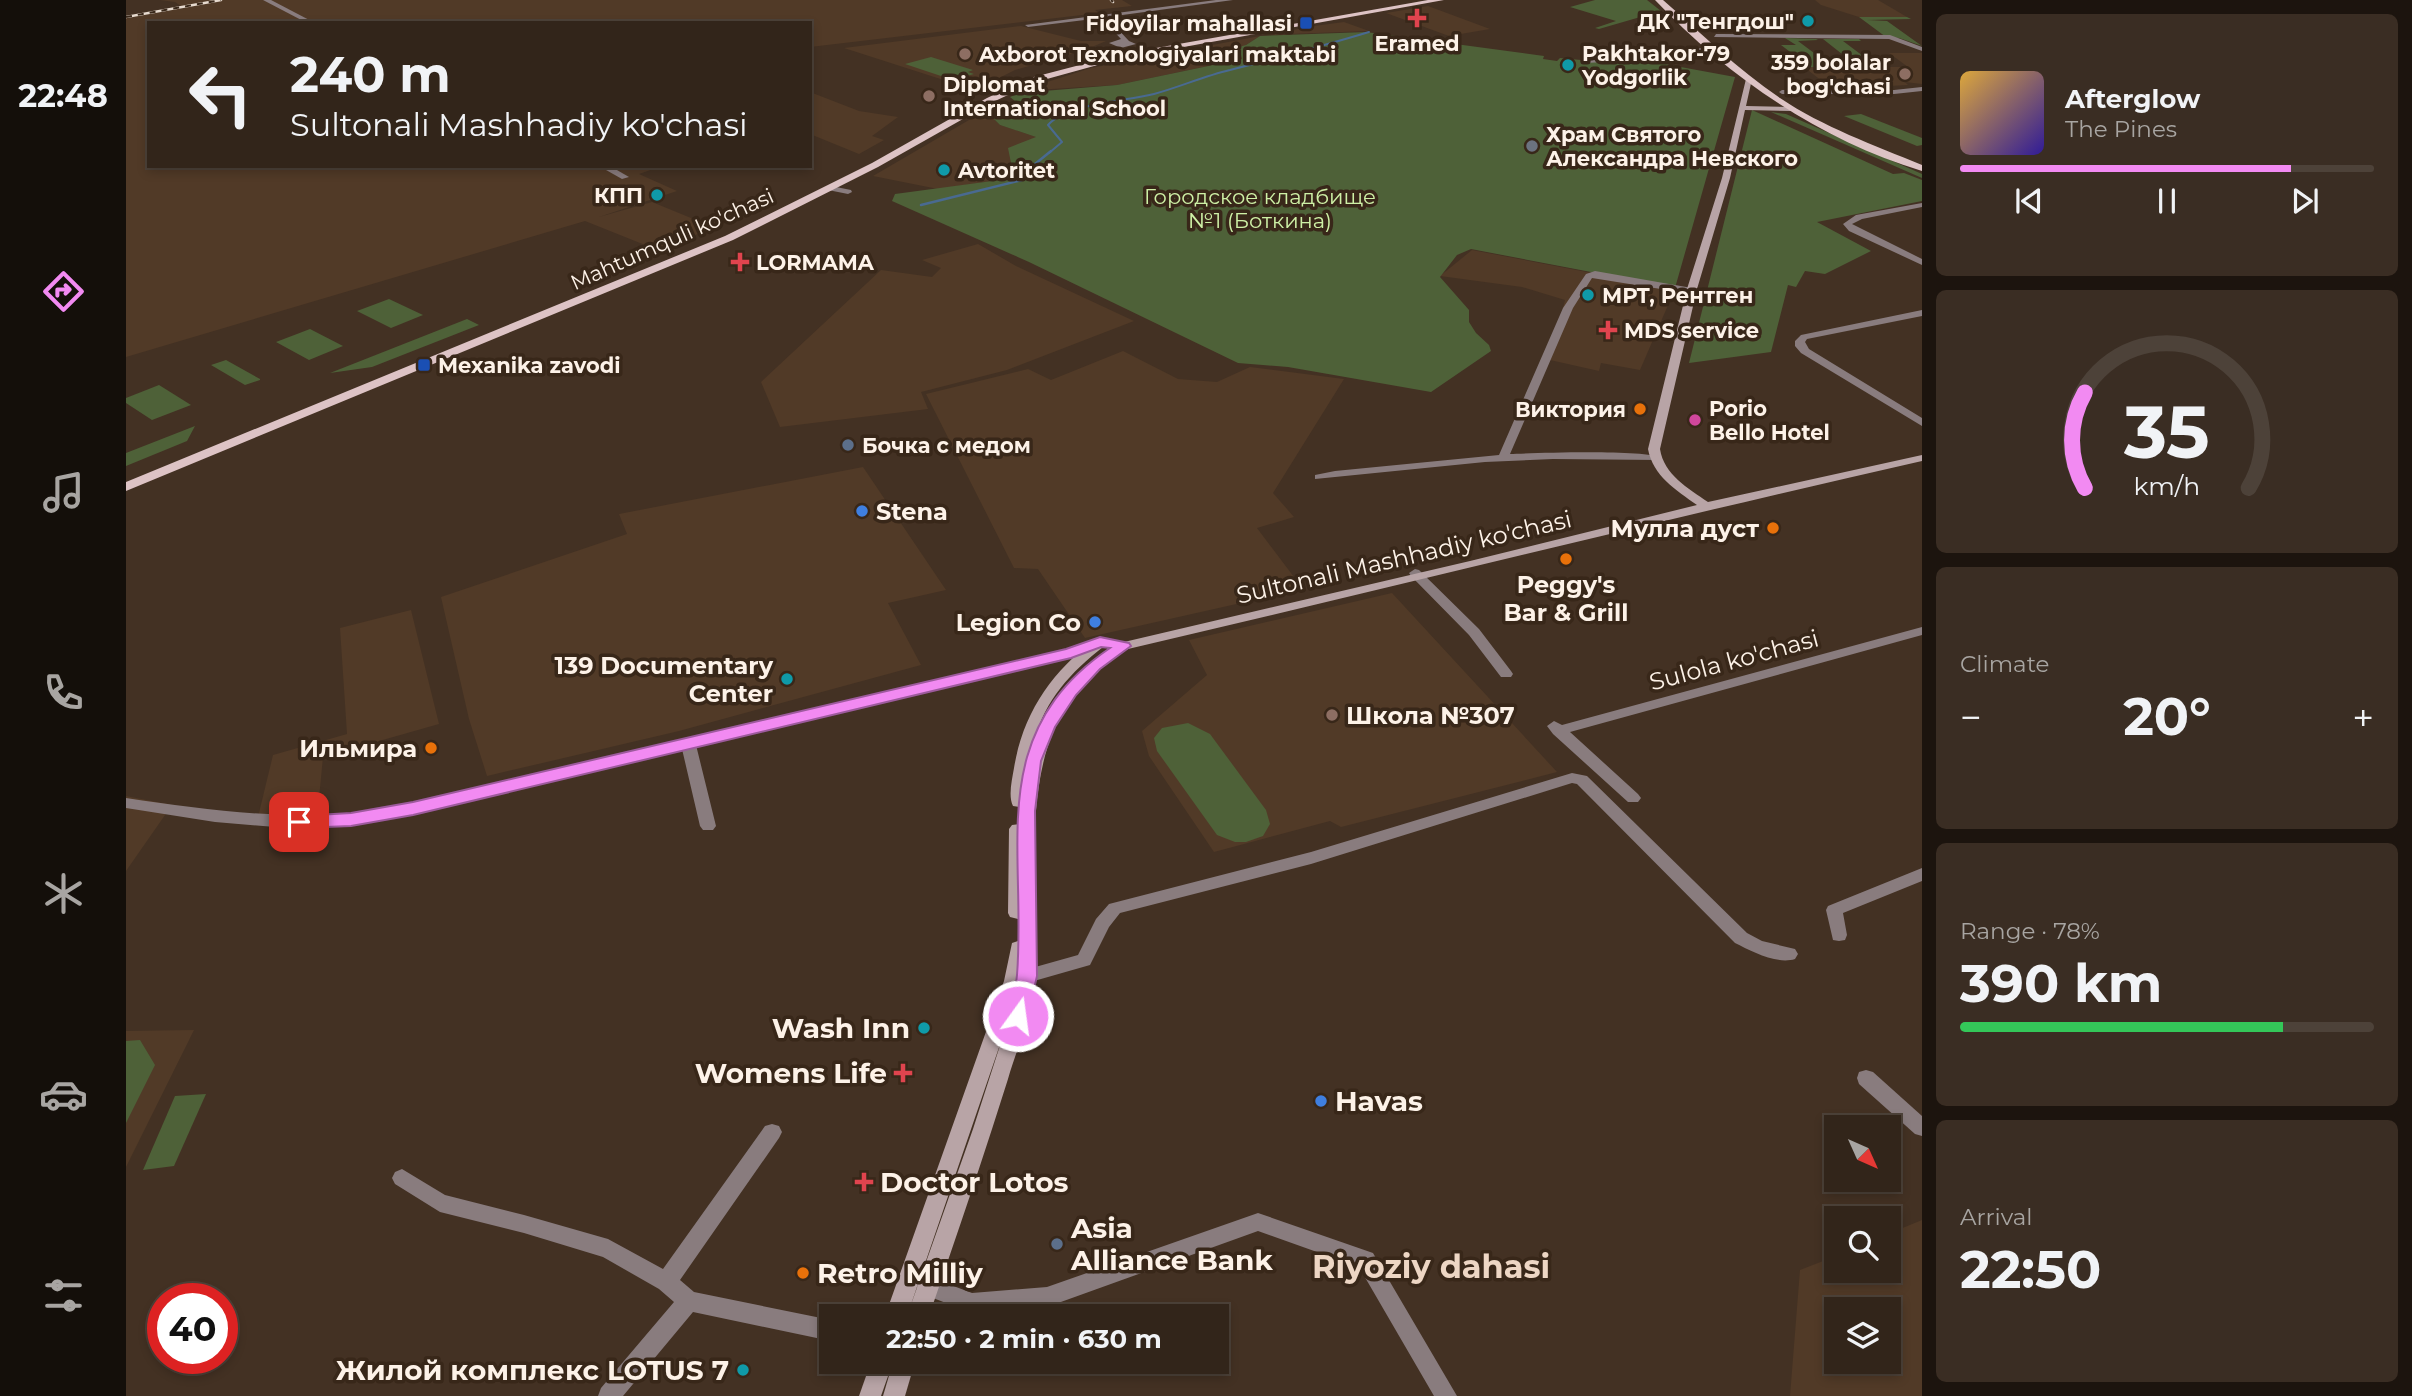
<!DOCTYPE html>
<html lang="en">
<head>
<meta charset="utf-8">
<style>
	:root { --surface:#32251a; --page:#3a2d23; --text:#f1f3f6; --muted:#a8a5a2; --line:#4d4239; --accent:#f28af2 }
	body { margin:0; font-family:Montserrat,sans-serif; background:var(--page); color:var(--text); height:100vh; display:flex; flex-direction:column; font-size:26px; white-space:nowrap }
	* { box-sizing:border-box; margin:0 }
	p { font-size:23px; color:var(--muted) }
	.icon { flex:none; width:38px; height:38px; fill:none; stroke:currentColor; stroke-width:2; stroke-linecap:round; stroke-linejoin:round }
	.map { position:relative; flex:1; overflow:hidden }
	.side { display:flex; flex-direction:column; gap:14px; padding:14px; background:#1c140e; width:490px }
	.side>* { flex:none }
	.hud { position:absolute; left:21px; top:21px; width:665px; height:147px; border-radius:0px; box-shadow:0 4px 10px #0003,0 0 0 2px var(--line); background:#32251a; color:var(--text); overflow:hidden }
	.needle { width:46px; rotate:135deg }
	.tools { position:absolute; left:1698px; top:1115px; display:grid; gap:14px }
	.tools a { display:grid; place-items:center; width:77px; height:77px; border-radius:0px; background:var(--surface); box-shadow:0 4px 10px #0003,0 0 0 2px var(--line); font-size:35px }
	.speed { position:absolute; left:21px; top:1283px; display:flex; gap:14px; font-size:35px; font-weight:700; text-align:center }
	.speed>* { display:grid; place-content:center; width:91px; height:91px; border-radius:50%; background:var(--surface); box-shadow:0 4px 10px #0003,0 0 0 2px var(--line); line-height:1 }
	.speed .limit { border:10px solid #d22; background:#fff; color:#111 }
	.pin { position:absolute; display:grid; place-items:center; width:60px; height:60px; color:#fff; margin:-30px; border-radius:14px; box-shadow:0 4px 10px #0006 }
	.me { position:absolute; width:77px; margin:-38px; rotate:14deg; stroke-linejoin:round; filter:drop-shadow(0 0 5px #0008) }
	.turn { display:flex; align-items:center; gap:24px; height:147px; padding:0 28px; font-size:32px }
	.turn .icon { width:91px; height:91px; stroke-width:2.5 }
	.turn b { display:block; font-size:49px; line-height:60px }
	.big { font-size:52px; font-weight:700; line-height:1.1 }
	.side .widget { flex:1; display:flex; flex-direction:column; justify-content:center; gap:10px; min-width:0; padding:0 24px; border-radius:10px; background:var(--page) }
	.side .dial { align-items:center; gap:0 }
	.dial svg { height:182px; overflow:visible; fill:none; stroke:var(--line); stroke-width:7; stroke-linecap:round; text-anchor:middle }
	.dial text { fill:var(--text); stroke:none }
	.song { display:flex; align-items:center; gap:21px }
	.cover { width:84px; height:84px; border-radius:10px; background:linear-gradient(135deg,hsl(40 70% 55%),hsl(250 70% 35%)) }
	.played { height:7px; border-radius:4px; background:linear-gradient(90deg,var(--accent) 80%,var(--line) 80%) }
	.keys { display:flex; justify-content:space-around; direction:ltr }
	.heat { display:flex; justify-content:space-between; align-items:center; font-size:38px; direction:ltr }
	.charge { height:10px; border-radius:5px; background:linear-gradient(90deg,#34c759 78%,var(--line) 0) }
	.trip { position:absolute; left:693px; top:1304px; width:410px; height:70px; border-radius:0px; background:var(--surface); box-shadow:0 4px 10px #0003,0 0 0 2px var(--line); font-weight:700; line-height:70px; text-align:center }
	main { display:flex; flex:1; min-height:0 }
	.menu { display:flex; flex-direction:column; width:126px; justify-content:space-around; align-items:center; background:#140f0a; color:var(--muted) }
	.menu .icon { width:49px; height:49px }
	.menu .active { color:var(--accent) }
	.menu b { font-size:32px; color:var(--text) }
	.map>svg:first-child { display:block }
</style>
</head>
<body>
<main>
<nav class="menu">
<b>22:48</b>
<svg class="icon active" aria-label="directions" viewBox="0 0 24 24"><path d="M12 3l9 9-9 9-9-9zM9 14v-3h6M13 9l2 2-2 2"/></svg>
<svg class="icon" aria-label="music" viewBox="0 0 24 24"><path d="M9 18V5l10-2v13"/><circle cx="6" cy="18" r="3"/><circle cx="16" cy="16" r="3"/></svg>
<svg class="icon" aria-label="phone" viewBox="0 0 24 24"><path d="M5 4h4l2 5-3 2q2 4 5 5l2-3 5 2v4C11 20 4 13 5 4z"/></svg>
<svg class="icon" aria-label="climate" viewBox="0 0 24 24"><path d="M12 3v18M4 7l16 10M4 17L20 7"/></svg>
<svg class="icon" aria-label="car" viewBox="0 0 24 24"><path d="M5 17H2v-5l4-1 3-4h7l3 4 3 1v5h-3M9 17h6M6 11h13"/><circle cx="7" cy="17" r="2"/><circle cx="17" cy="17" r="2"/></svg>
<svg class="icon" aria-label="filters" viewBox="0 0 24 24"><path d="M4 7h16M4 17h16"/><circle cx="9" cy="7" r="2"/><circle cx="15" cy="17" r="2"/></svg>
</nav>
<div class="map">
<svg width="1796" height="1396" viewBox="0 0 1796 1396">
	<rect width="100%" height="100%" fill="#433123"/>
	<g fill="#513a27" fill-rule="evenodd">
		<path d="M34 0H996L1006 6 969 10 973 13 684 47V23H23V166H536L513 174 551 191 473 217 526 202 587 227 534 251 459 221 0 357V18L58 8 49 2Z"/>
		<path d="M1689 0H1752L1781 17H1733L1695 5Z"/>
		<path d="M1302 6 1364 29 1323 36 1260 13Z"/>
		<path d="M1218 22 1243 31 1139 35 1188 26Z"/>
		<path d="M895 26 955 41H980L959 50 889 70 855 87 844 83 830 84 718 48Z"/>
		<path d="M1134 36 1120 45 1116 59 991 85 893 91 965 68Z"/>
		<path d="M1763 53H1796V84L1779 82 1782 85 1763 86 1755 82 1701 85 1678 67H1782Z"/>
		<path d="M684 92 733 111 772 117 746 136 758 140 733 154 684 134Z"/>
		<path d="M855 113H862L874 125 911 137 885 154 886 168 881 179 812 189 747 176Z"/>
		<path d="M852 244 890 266 1008 321 881 370 795 392 802 409 654 427 635 382 755 270 806 277 815 268 796 260Z"/>
		<path d="M1346 250 1461 272 1549 289 1514 370 1475 363 1473 371 1424 360 1439 300 1396 287 1314 276Z"/>
		<path d="M997 351 1052 379 1091 382 1124 367 1218 379 1147 493 1168 517 1131 528 1177 589 959 638 912 569 888 568 800 394 902 369 925 380Z"/>
		<path d="M737 467 820 590 762 603 795 665 553 731 361 776 343 719 315 597 501 534 493 514Z"/>
		<path d="M1266 593 1431 772 1215 827 1204 821 1088 852 1023 756 1016 731 1081 675 1063 640Z"/>
		<path d="M285 610 313 724 197 757 192 809 132 817 147 755 221 734 214 628Z"/>
		<path d="M0 796 46 805 0 871Z"/>
		<path d="M68 1030 0 1167V1031Z"/>
		<path d="M1796 1220V1396H1664L1674 1270 1710 1256V1270H1762V1234ZM1710 1309H1762V1362H1710Z"/>
	</g>
	<g fill="#4e6138">
		<path d="M1469 0H1521L1535 11 1473 29 1469 28 1490 21 1444 7Z"/>
		<path d="M1733 17H1781L1785 19 1741 20 1761 21 1796 46 1773 38 1760 37Z"/>
		<path d="M1240 32 1418 56 1417 59 1431 61 1434 58 1476 62 1522 61 1609 77 1549 288 1345 249 1331 255 1314 277 1343 310V322L1350 333 1363 345 1365 351 1305 392 1162 367 1112 363 903 262 766 201 769 194 881 179 886 168 882 148 910 137 874 125 862 113 899 109 884 97 893 93 991 85 1116 59 1113 47 1120 45 1134 36Z"/>
		<path d="M1659 38 1690 39 1692 40 1672 41 1704 65 1724 67H1684L1655 45H1670Z"/>
		<path d="M1697 39H1733L1735 41H1717L1749 65H1730Z"/>
		<path d="M805 57 847 70 842 72 848 74C838 77 830 75 821 78L779 64Z"/>
		<path d="M1626 110 1767 174 1778 173 1796 180V201L1691 222 1745 251 1699 274 1679 271 1670 287 1662 285 1645 352 1563 363Z"/>
		<path d="M1645 112 1660 114 1796 174V178Z"/>
		<path d="M1735 114 1796 138V145L1791 146 1718 116Z"/>
		<path d="M263 299 297 315 265 328 231 311Z"/>
		<path d="M341 319 353 325 246 367 204 373Z"/>
		<path d="M184 329 217 346 183 360 150 342Z"/>
		<path d="M100 360 134 379V380L119 385 85 365Z"/>
		<path d="M33 385 65 405 26 420 0 403V398Z"/>
		<path d="M69 426 61 441 0 466V453Z"/>
		<path d="M1062 723 1084 734 1140 810 1144 824 1137 836 1120 842H1109L1091 835 1031 751 1028 738 1036 728Z"/>
		<path d="M14 1040 29 1065 0 1123V1041Z"/>
		<path d="M80 1094 48 1166 17 1170 49 1096Z"/>
	</g>
	<g fill="none" stroke-linecap="round" stroke-linejoin="round">
		<path stroke="#496a91" stroke-width="2" d="M923 153 936 142 922 125C940 104 1001 101 1028 94 1054 87 1078 76 1104 70 1151 58 1197 46 1243 32"/>
		<path stroke="#496a91" stroke-width="2.5" d="M795 205 896 180 909 164 925 151"/>
		<g fill="#897c7e" fill-rule="evenodd">
			<path d="M137 0H145L189 23H181Z"/>
			<path d="M1090 0H1107L989 16 987 24 1003 41 1010 44 995 48 983 43 995 39 981 24 983 17 902 27 899 25Z"/>
			<path d="M1590 34 1764 35 1796 47V51L1763 39 1588 37Z"/>
			<path d="M1588 46 1590 49 1532 59 1460 63 1457 61 1532 55Z"/>
			<path d="M1796 87V91L1768 94H1656L1653 92 1656 90H1768Z"/>
			<path d="M473 166H484L503 177 496 179Z"/>
			<path d="M705 186 725 190 726 192 722 194 702 190 701 188Z"/>
			<path d="M1796 203V207L1736 219 1726 224 1796 259V265L1723 231 1717 224 1730 215Z"/>
			<path d="M1469 271 1566 288 1571 291 1566 294 1466 278 1447 308 1384 454C1408 453 1521 449 1535 458L1533 460 1427 459 1359 462 1189 479V475L1209 471 1373 455 1437 308 1460 274Z"/>
			<path d="M1796 310V316L1681 339 1679 342 1683 349 1796 418V426L1675 353 1669 346V341L1675 335Z"/>
			<path d="M1289 569 1293 570 1353 629 1385 671 1387 674 1385 677H1375L1343 635 1285 576 1283 573Z"/>
			<path d="M1796 627V635L1444 732 1512 794 1515 798 1512 802H1502L1427 734 1421 726 1428 721 1436 725Z"/>
			<path d="M974 638 981 642 979 645 950 656 570 745 590 826 587 830H577L574 826 556 749 239 823 149 827 89 822 0 808V798C80 810 158 820 239 813L941 650Z"/>
			<path d="M1446 773 1461 776 1621 933 1636 941 1669 949 1672 954 1669 959C1651 965 1625 951 1609 943L1451 784 1446 783 1185 864 994 913 983 927 964 965 901 983 895 981 892 976 895 971 952 955 970 919 983 904 1185 852Z"/>
			<path d="M1796 868V881L1717 913 1721 935 1719 940 1713 941 1707 940 1700 910 1702 906Z"/>
			<path d="M1740 1070 1747 1072 1796 1116V1136L1789 1134 1733 1084 1731 1078 1733 1072Z"/>
			<path d="M646 1124 653 1126 656 1132 653 1138 554 1280 568 1292 705 1320V1341L567 1312 497 1396H472L475 1388 548 1302 533 1289 477 1257 398 1233 314 1212 269 1184 266 1178 269 1172 276 1169 319 1195 398 1215 482 1239 537 1269 639 1126Z"/>
			<path d="M1132 1213 1247 1253 1331 1396H1308L1233 1267 1132 1231 921 1307 846 1313 794 1293 791 1286 794 1279 801 1276 846 1293 921 1287Z"/>
		</g>
		<g fill="#b8a4a6" fill-rule="evenodd">
			<path d="M1623 77 1626 79 1620 106 1666 107 1670 109 1666 111 1619 110 1604 178 1571 289 1534 449C1538 475 1562 488 1582 502L1796 455V461C1531 521 1267 587 1002 649 897 707 908 821 909 924 909 946 912 970 908 993 903 1022 890 1051 882 1079 857 1159 830 1237 803 1316H781L847 1129 879 1030 781 1316H759L878 981 886 943 892 941V919L884 917 882 913 883 829 886 825 894 824V807L887 806C882 796 886 780 888 768 897 713 925 673 969 639L998 642 1344 561 1571 505C1550 490 1527 476 1522 449L1561 289 1596 178 1620 79ZM977 647 985 648C951 669 924 704 908 741 919 700 945 672 977 647Z"/>
			<path d="M745 1362H767L755 1396H733Z"/>
			<path d="M767 1362H789L779 1396H757Z"/>
		</g>
		<g fill="#ddc3c5" fill-rule="evenodd">
			<path d="M1302 0H1318L997 58 910 82 867 102 752 167 607 240 0 491V482L599 236 746 163 861 98 904 78 996 54Z"/>
			<path d="M1529 0H1537C1575 33 1611 69 1654 98 1697 127 1748 145 1796 165V171C1694 140 1602 77 1529 0Z"/>
		</g>
		<g stroke="#e6dacf" stroke-width="2.5">
			<g id="rail">
				<path d="M985 0 987 2"/>
				<path d="M0 17 95 0"/>
			</g>
		</g>
		<use href="#rail" stroke="#382719" stroke-width="2" stroke-dasharray="6" stroke-linecap="butt"/>
	</g>
	<path fill="#f28af2" stroke="#9d5a9d" stroke-width="2" d="M974 637 1003 643 1005 646 974 669 950 695 929 727 915 761 909 811 911 976 902 1016 899 1022 892 1025 884 1022 882 1016C885 1003 890 988 891 975 901 848 857 734 984 648L975 647 945 658 287 815 225 826 173 828 167 827 165 822 167 818 173 816 225 813 287 802 940 649Z"/>
	<g fill="#e0444e" stroke="#382719" stroke-width="2.5">
		<path d="M1287.5 7.5h7v7h7v7h-7v7h-7v-7h-7v-7h7z"/>
		<path d="M610.5 251.5h7v7h7v7h-7v7h-7v-7h-7v-7h7z"/>
		<path d="M1478.5 319.5h7v7h7v7h-7v7h-7v-7h-7v-7h7z"/>
		<path d="M773.5 1062.5h7v7h7v7h-7v7h-7v-7h-7v-7h7z"/>
		<path d="M734.5 1171.5h7v7h7v7h-7v7h-7v-7h-7v-7h7z"/>
	</g>
	<g fill="#0f9aa8" stroke="#382719" stroke-width="2.5">
		<circle cx="1682" cy="21" r="7"/>
		<circle cx="1442" cy="65" r="7"/>
		<circle cx="818" cy="170" r="7"/>
		<circle cx="531" cy="195" r="7"/>
		<circle cx="1462" cy="295" r="7"/>
		<circle cx="661" cy="679" r="7"/>
		<circle cx="798" cy="1028" r="7"/>
		<circle cx="617" cy="1370" r="7"/>
	</g>
	<g fill="#1a4fb4" stroke="#382719" stroke-width="2.5">
		<rect x="1173" y="16" width="14" height="14" rx="3.5"/>
		<rect x="291" y="358" width="14" height="14" rx="3.5"/>
	</g>
	<g fill="#8d6e63" stroke="#382719" stroke-width="2.5">
		<circle cx="839" cy="54" r="7"/>
		<circle cx="1779" cy="74" r="7"/>
		<circle cx="803" cy="96" r="7"/>
		<circle cx="1206" cy="715" r="7"/>
	</g>
	<circle fill="#6b7280" stroke="#382719" stroke-width="2.5" cx="1406" cy="146" r="7"/>
	<g fill="#e8710a" stroke="#382719" stroke-width="2.5">
		<circle cx="1514" cy="409" r="7"/>
		<circle cx="1647" cy="528" r="7"/>
		<circle cx="1440" cy="559" r="7"/>
		<circle cx="305" cy="748" r="7"/>
		<circle cx="677" cy="1273" r="7"/>
	</g>
	<circle fill="#d1479c" stroke="#382719" stroke-width="2.5" cx="1569" cy="420" r="7"/>
	<g fill="#5c6f8a" stroke="#382719" stroke-width="2.5">
		<circle cx="722" cy="445" r="7"/>
		<circle cx="931" cy="1244" r="7"/>
	</g>
	<g fill="#3f7fe0" stroke="#382719" stroke-width="2.5">
		<circle cx="736" cy="511" r="7"/>
		<circle cx="969" cy="622" r="7"/>
		<circle cx="1195" cy="1101" r="7"/>
	</g>
	<g text-anchor="middle" dominant-baseline="central" stroke-width="7" stroke-linejoin="round" paint-order="stroke">
		<g font-size="21" font-weight="bold" fill="#fdf2e8" stroke="#382719" text-anchor="start">
			<text x="1668" y="21" text-anchor="end">ДК "Тенгдош"</text>
			<text x="1166" y="23" text-anchor="end">Fidoyilar mahallasi</text>
			<text x="1291" y="43" text-anchor="middle">Eramed</text>
			<text x="1456" y="53">Pakhtakor-79<tspan x="1456" dy="24">Yodgorlik</tspan></text>
			<text x="853" y="54">Axborot Texnologiyalari maktabi</text>
			<text x="1765" y="62" text-anchor="end">359 bolalar<tspan x="1765" dy="24">bog'chasi</tspan></text>
			<text x="817" y="84">Diplomat<tspan x="817" dy="24">International School</tspan></text>
			<text x="1420" y="134">Храм Святого<tspan x="1420" dy="24">Александра Невского</tspan></text>
			<text x="832" y="170">Avtoritet</text>
			<text x="517" y="195" text-anchor="end">КПП</text>
			<text x="630" y="262">LORMAMA</text>
			<text x="1476" y="295">МРТ, Рентген</text>
			<text x="1498" y="330">MDS service</text>
			<text x="312" y="365">Mexanika zavodi</text>
			<text x="1583" y="408">Porio<tspan x="1583" dy="24">Bello Hotel</tspan></text>
			<text x="1500" y="409" text-anchor="end">Виктория</text>
			<text x="736" y="445">Бочка с медом</text>
		</g>
		<g font-size="21" fill="#cef1a6" stroke="#382719">
			<text x="1134" y="196">Городское кладбище<tspan x="1134" dy="24">№1 (Боткина)</tspan></text>
		</g>
		<g font-size="21" fill="#fdf2e8" stroke="#382719">
			<text transform="translate(546 239) rotate(-24)">Mahtumquli ko'chasi</text>
		</g>
		<g font-size="24" font-weight="bold" fill="#fdf2e8" stroke="#382719" text-anchor="end">
			<text x="750" y="511" text-anchor="start">Stena</text>
			<text x="1633" y="528">Мулла дуст</text>
			<text x="1440" y="584" text-anchor="middle">Peggy's<tspan x="1440" dy="28">Bar &amp; Grill</tspan></text>
			<text x="955" y="622">Legion Co</text>
			<text x="647" y="665">139 Documentary<tspan x="647" dy="28">Center</tspan></text>
			<text x="1220" y="715" text-anchor="start">Школа №307</text>
			<text x="291" y="748">Ильмира</text>
		</g>
		<g font-size="24" fill="#fdf2e8" stroke="#382719">
			<text transform="translate(1278 557) rotate(-13)">Sultonali Mashhadiy ko'chasi</text>
			<text transform="translate(1608 660) rotate(-15)">Sulola ko'chasi</text>
		</g>
		<g font-size="28" font-weight="bold" fill="#fdf2e8" stroke="#382719" text-anchor="start">
			<text x="784" y="1028" text-anchor="end">Wash Inn</text>
			<text x="761" y="1073" text-anchor="end">Womens Life</text>
			<text x="1209" y="1101">Havas</text>
			<text x="754" y="1182">Doctor Lotos</text>
			<text x="945" y="1228">Asia<tspan x="945" dy="32">Alliance Bank</tspan></text>
			<text x="691" y="1273">Retro Milliy</text>
			<text x="603" y="1370" text-anchor="end">Жилой комплекс LOTUS 7</text>
		</g>
		<g font-size="32" font-weight="bold" fill="#edd6c4" stroke="#382719">
			<text x="1305" y="1266">Riyoziy dahasi</text>
		</g>
	</g>
</svg>
<div class="tools">
<a><svg class="needle" viewBox="-14 -14 28 28"><path d="M0-13l5 13h-10z" fill="#e53935"/><path d="M0 13l5-13h-10z" fill="#a8a5a2"/></svg></a>
<a><svg class="icon" aria-label="search" viewBox="0 0 24 24"><circle cx="10" cy="10" r="6"/><path d="M15 15l6 6"/></svg></a>
<a><svg class="icon" aria-label="layers" viewBox="0 0 24 24"><path d="M12 4l9 5-9 5-9-5zM3 14l9 5 9-5"/></svg></a>
</div>
<div class="speed"><div class="limit">40</div></div>
<div class="pin" style="left:173px;top:822px;background:#d93025"><svg class="icon" aria-label="arrive" viewBox="0 0 24 24"><path d="M6 21V4h12l-3 4 3 4H6"/></svg></div>
<svg class="me" style="left:892px;top:1016px" viewBox="-20 -20 40 40"><circle r="17" fill="#f28af2" stroke="#fff" stroke-width="3"/><path d="M0-11L8 9 0 5-8 9z" fill="#fff"/></svg>
<div class="trip">22:50 · 2 min · 630 m</div>
<div class="hud">
<div class="turn"><svg class="icon" aria-label="left" viewBox="0 0 24 24"><path d="M17 20v-9H6M10 6l-5 5 5 5"/></svg><div><b>240 m</b>Sultonali Mashhadiy ko'chasi</div></div>
</div>
</div>
<section class="side">
<div class="widget">
<div class="song"><i class="cover"></i><div><b>Afterglow</b><p>The Pines</p></div></div>
<div class="played"></div>
<div class="keys"><svg class="icon" aria-label="previous" viewBox="0 0 24 24"><path d="M18 5L8 12l10 7zM5 5v14"/></svg><svg class="icon" aria-label="pause" viewBox="0 0 24 24"><path d="M8 5v14M16 5v14"/></svg><svg class="icon" aria-label="next" viewBox="0 0 24 24"><path d="M6 5l10 7-10 7zM19 5v14"/></svg></div>
</div>
<div class="widget dial"><svg viewBox="0 0 100 80">
<path d="M14 69A42 42 0 1 1 86 69"/>
<path d="M14 69A42 42 0 0 1 14 27" stroke="#f28af2"/>
<text x="50" y="56" font-size="32" font-weight="700">35</text>
<text x="50" y="72" font-size="11">km/h</text>
</svg></div>
<div class="widget"><p>Climate</p>
<div class="heat"><a>−</a><b class="big">20°</b><a>+</a></div>
</div>
<div class="widget"><p>Range · 78%</p><b class="big">390 km</b><div class="charge"></div></div>
<div class="widget"><p>Arrival</p><b class="big">22:50</b></div>
</section>
</main>
</body>
</html>
